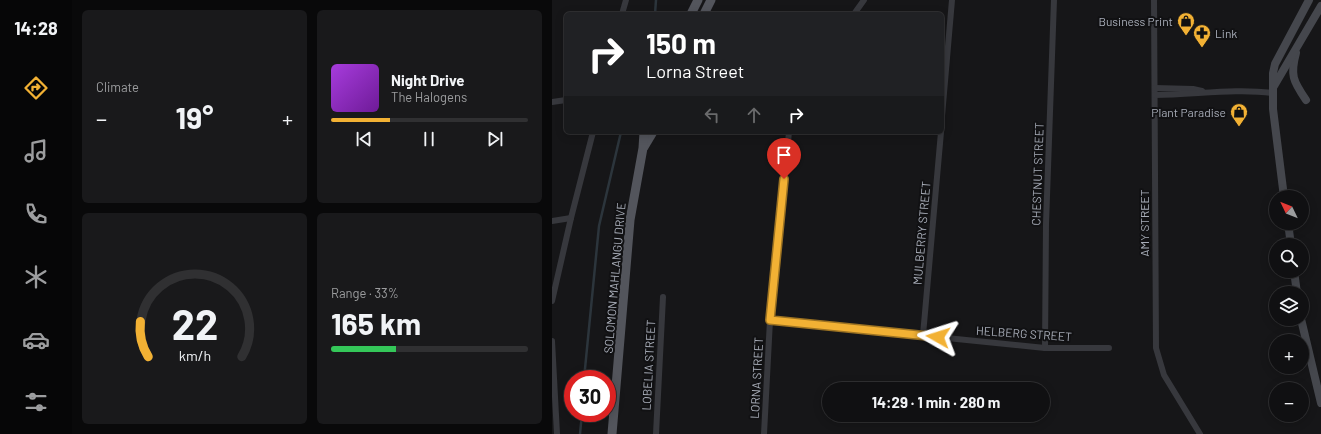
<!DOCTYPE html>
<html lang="en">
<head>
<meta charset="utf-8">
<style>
	:root { --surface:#101012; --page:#19191b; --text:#f1f3f6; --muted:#9c9d9f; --line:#303032; --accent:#f2b134 }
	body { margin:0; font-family:Barlow,sans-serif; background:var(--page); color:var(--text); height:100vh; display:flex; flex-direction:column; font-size:15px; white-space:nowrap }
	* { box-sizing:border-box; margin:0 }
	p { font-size:13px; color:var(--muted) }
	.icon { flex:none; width:22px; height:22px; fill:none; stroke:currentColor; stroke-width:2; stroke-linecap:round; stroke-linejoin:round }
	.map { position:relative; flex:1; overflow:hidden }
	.drawer { display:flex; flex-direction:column; gap:10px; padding:10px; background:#09090a; width:480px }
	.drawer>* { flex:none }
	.hud { position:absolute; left:12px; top:12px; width:380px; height:122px; border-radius:6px; box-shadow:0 2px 10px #0003,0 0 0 1px var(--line); background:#202124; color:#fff; overflow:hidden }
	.needle { width:26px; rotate:313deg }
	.buttons { position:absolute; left:717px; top:190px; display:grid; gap:8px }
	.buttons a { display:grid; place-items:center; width:40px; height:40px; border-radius:50%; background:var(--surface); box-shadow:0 2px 10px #0003,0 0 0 1px var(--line); font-size:20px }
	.speed { position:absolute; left:12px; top:370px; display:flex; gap:8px; font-size:20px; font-weight:700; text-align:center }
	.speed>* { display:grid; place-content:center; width:52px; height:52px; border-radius:50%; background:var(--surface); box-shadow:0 2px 10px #0003,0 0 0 1px var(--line); line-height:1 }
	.speed .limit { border:6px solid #d22; background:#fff; color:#111 }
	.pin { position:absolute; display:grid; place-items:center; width:34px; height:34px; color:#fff; margin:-41px -17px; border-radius:50% 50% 50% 0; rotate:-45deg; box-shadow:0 0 4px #0007 }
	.pin .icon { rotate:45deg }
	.me { position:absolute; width:44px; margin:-22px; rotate:276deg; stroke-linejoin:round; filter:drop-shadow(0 0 3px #0008) }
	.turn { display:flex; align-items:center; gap:14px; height:84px; padding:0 16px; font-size:18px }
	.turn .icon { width:52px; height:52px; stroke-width:2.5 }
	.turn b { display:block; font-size:28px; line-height:34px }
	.lanes { display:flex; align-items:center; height:38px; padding:0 16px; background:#0003; justify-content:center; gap:20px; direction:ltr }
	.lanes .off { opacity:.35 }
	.big { font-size:30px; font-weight:700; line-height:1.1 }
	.drawer .tile { flex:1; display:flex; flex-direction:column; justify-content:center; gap:6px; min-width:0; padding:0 14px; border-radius:6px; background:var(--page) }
	.drawer .dial { align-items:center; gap:0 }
	.dial svg { height:104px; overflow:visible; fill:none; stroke:var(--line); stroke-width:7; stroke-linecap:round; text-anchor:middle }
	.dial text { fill:var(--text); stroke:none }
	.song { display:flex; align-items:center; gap:12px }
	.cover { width:48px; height:48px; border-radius:6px; background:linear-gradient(135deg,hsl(280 70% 55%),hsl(280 70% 35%)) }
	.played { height:4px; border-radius:2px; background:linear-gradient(90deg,var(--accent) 30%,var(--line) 30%) }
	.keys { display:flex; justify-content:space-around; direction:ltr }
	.heat { display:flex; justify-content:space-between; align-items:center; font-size:22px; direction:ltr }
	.charge { height:6px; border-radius:3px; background:linear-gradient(90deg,#34c759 33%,var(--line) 0) }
	.drawer .tiles { flex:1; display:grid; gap:10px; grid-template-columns:repeat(2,1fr) }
	.trip { position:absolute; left:270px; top:382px; width:228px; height:40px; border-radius:20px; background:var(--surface); box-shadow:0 2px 10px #0003,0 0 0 1px var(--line); font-weight:700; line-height:40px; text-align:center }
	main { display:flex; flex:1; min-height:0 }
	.tabs { display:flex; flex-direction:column; width:72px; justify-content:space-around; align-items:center; background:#060607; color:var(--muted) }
	.tabs .icon { width:28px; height:28px }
	.tabs .on { color:var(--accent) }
	.tabs b { font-size:18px; color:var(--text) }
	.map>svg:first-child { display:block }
</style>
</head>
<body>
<main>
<nav class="tabs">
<b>14:28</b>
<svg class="icon on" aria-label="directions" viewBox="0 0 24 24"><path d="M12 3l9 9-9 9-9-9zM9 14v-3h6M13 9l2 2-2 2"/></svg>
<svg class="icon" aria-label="music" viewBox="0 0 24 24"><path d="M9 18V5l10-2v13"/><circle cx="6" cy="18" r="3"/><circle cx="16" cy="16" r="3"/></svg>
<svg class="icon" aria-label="phone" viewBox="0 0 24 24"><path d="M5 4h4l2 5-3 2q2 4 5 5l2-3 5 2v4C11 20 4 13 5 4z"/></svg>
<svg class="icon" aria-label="climate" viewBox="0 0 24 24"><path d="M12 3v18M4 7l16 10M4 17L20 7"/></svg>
<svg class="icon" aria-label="car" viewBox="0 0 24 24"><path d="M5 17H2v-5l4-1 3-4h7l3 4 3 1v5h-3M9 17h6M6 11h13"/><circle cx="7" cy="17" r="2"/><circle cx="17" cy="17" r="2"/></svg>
<svg class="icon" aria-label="filters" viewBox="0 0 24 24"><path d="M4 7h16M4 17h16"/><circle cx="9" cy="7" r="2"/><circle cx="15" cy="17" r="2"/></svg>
</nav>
<section class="drawer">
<div class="tiles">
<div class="tile"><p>Climate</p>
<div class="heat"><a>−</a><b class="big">19°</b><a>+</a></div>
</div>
<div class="tile">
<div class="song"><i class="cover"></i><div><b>Night Drive</b><p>The Halogens</p></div></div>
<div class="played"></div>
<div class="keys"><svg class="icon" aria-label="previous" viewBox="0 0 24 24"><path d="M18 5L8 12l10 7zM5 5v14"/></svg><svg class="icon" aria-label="pause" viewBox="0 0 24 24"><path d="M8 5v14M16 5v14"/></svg><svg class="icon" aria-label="next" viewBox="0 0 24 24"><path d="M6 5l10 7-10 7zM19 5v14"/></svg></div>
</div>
<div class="tile dial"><svg viewBox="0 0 100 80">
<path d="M14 69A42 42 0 1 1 86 69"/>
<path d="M14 69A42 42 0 0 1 8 42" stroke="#f2b134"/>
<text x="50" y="56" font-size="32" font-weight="700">22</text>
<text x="50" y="72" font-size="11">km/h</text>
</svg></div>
<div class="tile"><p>Range · 33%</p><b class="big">165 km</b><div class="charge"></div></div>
</div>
</section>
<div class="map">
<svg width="769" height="434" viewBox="0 0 769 434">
	<rect width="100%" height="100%" fill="#161618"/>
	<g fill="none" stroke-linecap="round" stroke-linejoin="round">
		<g stroke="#2c353c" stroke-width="2.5">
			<path d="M103 14 104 0"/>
			<path d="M32 379 47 226 69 132"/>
			<path d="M28 434 30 413"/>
		</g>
		<g stroke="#37383d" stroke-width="6">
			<path d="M602 0 604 348 612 375 648 434"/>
			<path d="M70 14 74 0"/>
			<path d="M302 14 312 0"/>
			<path d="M603 88 641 89 650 91"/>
			<path d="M603 95C642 95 682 88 721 93"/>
			<path d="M0 102 14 100"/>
			<path d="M390 116 400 0"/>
			<path d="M0 221 19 218"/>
			<path d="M0 301 19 218 41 132"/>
			<path d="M218 320 493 348H557"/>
			<path d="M371 335 389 132"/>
			<path d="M0 341 5 434"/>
			<path d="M493 348 494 224 502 0"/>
			<path d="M104 434 111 297"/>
			<path d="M212 434 218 320 237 132"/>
		</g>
		<g stroke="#45474d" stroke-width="8">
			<path d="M744 53C738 75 741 81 754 100"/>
			<path d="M722 86 769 6"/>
			<path d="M732 197 721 109V73L723 64 757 0"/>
			<path d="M736 223 739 245"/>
			<path d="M742 271 745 293"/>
			<path d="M749 319 769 403"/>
		</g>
		<g stroke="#53555c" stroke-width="9">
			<path d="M139 14 146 0"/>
			<path d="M152 14 159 0"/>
			<path d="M92 147 101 132"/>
			<path d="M60 434 78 220 91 148 92 132"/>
		</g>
	</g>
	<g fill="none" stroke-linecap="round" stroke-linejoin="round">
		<g stroke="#9d7322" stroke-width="10">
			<path id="route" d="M232 179 218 320 386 337"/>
		</g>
		<use href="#route" stroke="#f2b134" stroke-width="7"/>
	</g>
	<defs>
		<g id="shop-pin" transform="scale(0.9)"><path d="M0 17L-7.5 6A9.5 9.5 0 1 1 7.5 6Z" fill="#f2b134" stroke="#111113"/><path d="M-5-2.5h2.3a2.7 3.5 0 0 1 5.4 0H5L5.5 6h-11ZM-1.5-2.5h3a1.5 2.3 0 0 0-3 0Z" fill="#111"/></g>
		<g id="pharmacy-pin" transform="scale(0.9)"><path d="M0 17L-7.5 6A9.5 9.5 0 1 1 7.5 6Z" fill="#f2b134" stroke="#111113"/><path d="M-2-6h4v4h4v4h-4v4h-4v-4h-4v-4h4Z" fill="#111"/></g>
	</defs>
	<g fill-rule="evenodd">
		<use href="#shop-pin" x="634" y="21"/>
		<use href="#pharmacy-pin" x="650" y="33"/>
		<use href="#shop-pin" x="687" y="112"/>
	</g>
	<g text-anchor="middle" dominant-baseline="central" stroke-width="4" stroke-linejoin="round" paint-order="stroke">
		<g font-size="12" fill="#a8adb8" stroke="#111113" text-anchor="end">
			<text x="621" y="21">Business Print</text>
			<text x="663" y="33" text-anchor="start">Link</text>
			<text x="674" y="112">Plant Paradise</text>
		</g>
		<g font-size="12" fill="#a8adb8" stroke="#111113">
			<text transform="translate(485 174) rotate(-88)">CHESTNUT STREET</text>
			<text transform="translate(592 223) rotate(-90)">AMY STREET</text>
			<text transform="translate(369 233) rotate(-85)">MULBERRY STREET</text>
			<text transform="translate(62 278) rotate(-85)">SOLOMON MAHLANGU DRIVE</text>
			<text transform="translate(472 333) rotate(4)">HELBERG STREET</text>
			<text transform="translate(96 365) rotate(-87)">LOBELIA STREET</text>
			<text transform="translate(204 378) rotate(-87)">LORNA STREET</text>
		</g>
	</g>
</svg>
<div class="buttons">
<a><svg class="needle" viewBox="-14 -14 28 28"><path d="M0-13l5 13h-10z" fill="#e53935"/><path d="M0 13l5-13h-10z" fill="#9c9d9f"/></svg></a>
<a><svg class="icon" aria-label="search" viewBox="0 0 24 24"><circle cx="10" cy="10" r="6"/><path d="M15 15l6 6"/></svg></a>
<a><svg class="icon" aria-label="layers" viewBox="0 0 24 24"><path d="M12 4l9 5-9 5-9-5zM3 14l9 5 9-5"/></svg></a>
<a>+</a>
<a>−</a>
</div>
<div class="speed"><div class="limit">30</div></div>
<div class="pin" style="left:232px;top:179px;background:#d93025"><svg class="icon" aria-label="arrive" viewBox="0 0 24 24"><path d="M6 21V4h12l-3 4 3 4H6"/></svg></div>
<svg class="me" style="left:386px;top:337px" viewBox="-20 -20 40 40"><path d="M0-17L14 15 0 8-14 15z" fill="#f2b134" stroke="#fff" stroke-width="4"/></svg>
<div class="trip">14:29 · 1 min · 280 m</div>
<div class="hud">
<div class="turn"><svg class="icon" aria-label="right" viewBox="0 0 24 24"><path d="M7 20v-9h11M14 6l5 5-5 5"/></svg><div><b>150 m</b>Lorna Street</div></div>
<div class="lanes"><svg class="icon off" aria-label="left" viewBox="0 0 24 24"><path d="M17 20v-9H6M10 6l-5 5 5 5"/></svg><svg class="icon off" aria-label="ahead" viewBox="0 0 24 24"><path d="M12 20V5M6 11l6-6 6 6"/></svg><svg class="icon" aria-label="right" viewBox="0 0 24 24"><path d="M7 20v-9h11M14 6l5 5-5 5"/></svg></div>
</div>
</div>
</main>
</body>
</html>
